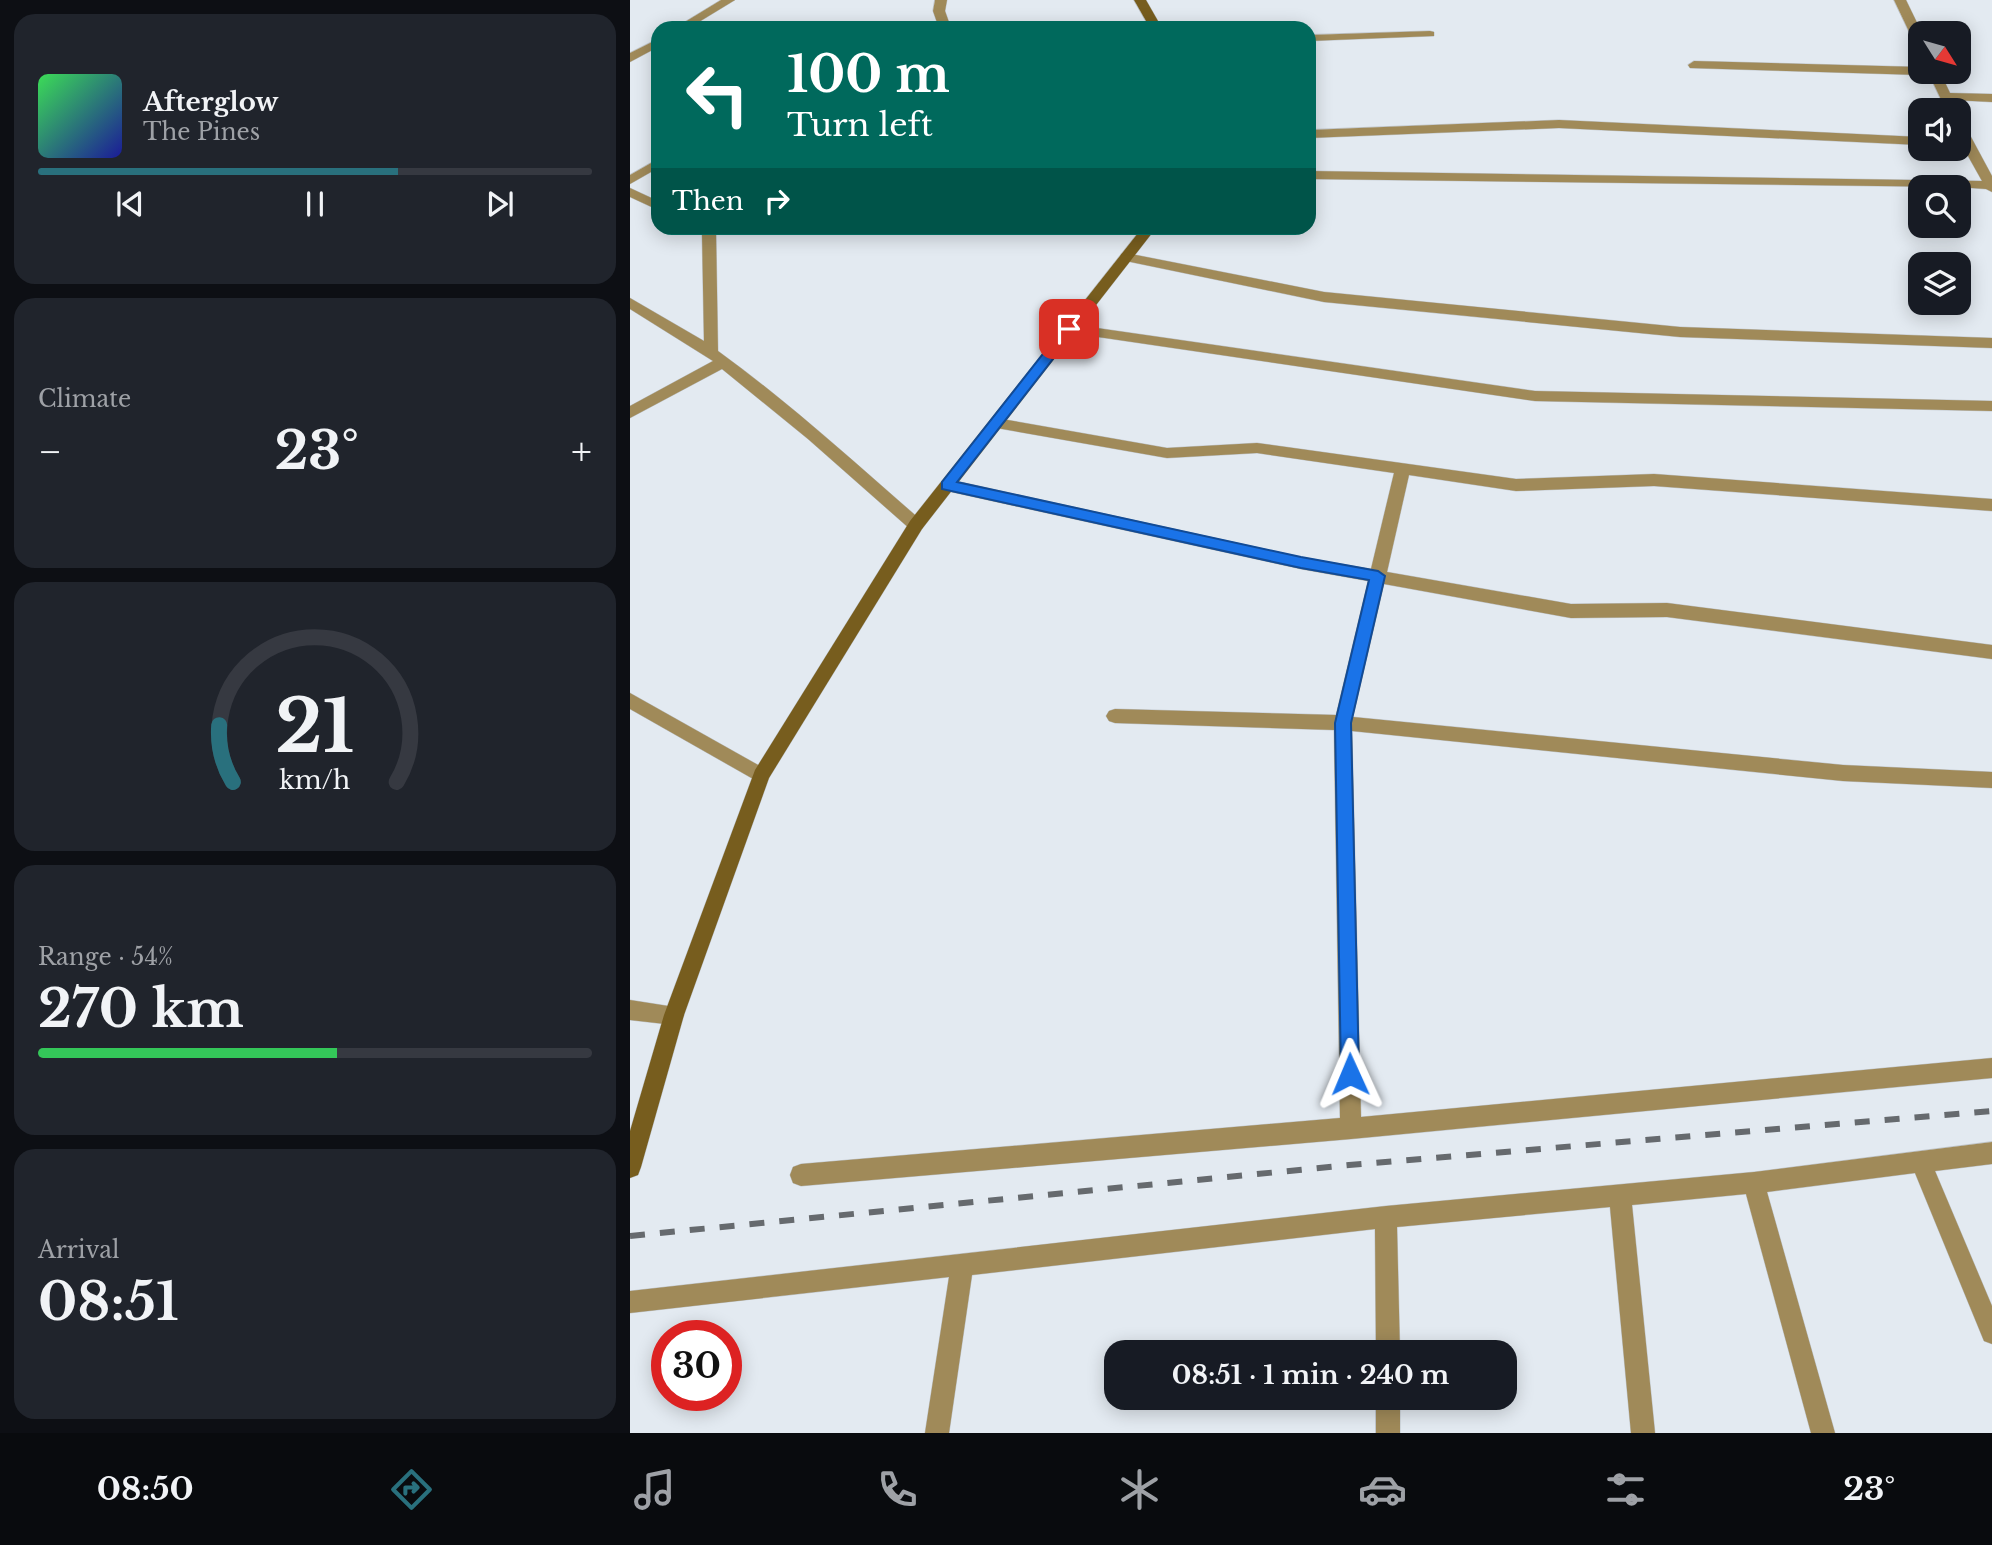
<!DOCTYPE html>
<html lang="en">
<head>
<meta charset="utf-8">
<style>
	:root { --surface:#171b24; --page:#20242c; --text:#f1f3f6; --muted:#9ea1a6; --line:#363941; --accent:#29707d }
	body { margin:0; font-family:"Libre Baskerville",serif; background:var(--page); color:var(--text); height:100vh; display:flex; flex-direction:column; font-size:26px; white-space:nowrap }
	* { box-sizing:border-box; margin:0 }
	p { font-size:23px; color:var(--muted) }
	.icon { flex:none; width:38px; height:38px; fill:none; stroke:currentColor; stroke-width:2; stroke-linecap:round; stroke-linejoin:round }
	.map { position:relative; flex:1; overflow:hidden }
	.sheet { display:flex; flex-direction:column; gap:14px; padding:14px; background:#0d0f14; width:630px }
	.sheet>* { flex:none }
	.banner { position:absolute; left:21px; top:21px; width:665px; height:214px; border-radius:21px; box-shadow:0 4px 18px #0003; background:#00695c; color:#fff; overflow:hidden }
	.needle { width:46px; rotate:127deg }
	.fabs { position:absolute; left:1278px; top:21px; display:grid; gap:14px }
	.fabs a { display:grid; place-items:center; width:63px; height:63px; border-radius:14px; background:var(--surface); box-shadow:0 4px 18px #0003; font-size:35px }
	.speed { position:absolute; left:21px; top:1320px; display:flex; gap:14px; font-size:35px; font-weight:700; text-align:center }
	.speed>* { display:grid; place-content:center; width:91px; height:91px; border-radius:50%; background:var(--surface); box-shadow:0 4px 18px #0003; line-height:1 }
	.speed .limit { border:10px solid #d22; background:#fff; color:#111 }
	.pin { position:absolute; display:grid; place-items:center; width:60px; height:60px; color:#fff; margin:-30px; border-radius:14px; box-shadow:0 4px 10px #0006 }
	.me { position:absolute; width:77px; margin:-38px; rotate:359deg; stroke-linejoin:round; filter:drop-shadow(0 0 5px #0008) }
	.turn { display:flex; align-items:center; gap:24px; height:147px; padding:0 21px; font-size:32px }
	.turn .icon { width:91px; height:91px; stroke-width:2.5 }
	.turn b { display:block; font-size:49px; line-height:60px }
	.then { display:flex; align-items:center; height:66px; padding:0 21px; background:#0003; gap:14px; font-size:26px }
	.big { font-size:52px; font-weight:800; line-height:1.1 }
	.sheet .widget { flex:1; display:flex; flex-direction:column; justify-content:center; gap:10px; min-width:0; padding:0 24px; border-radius:21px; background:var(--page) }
	.sheet .dial { align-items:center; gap:0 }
	.dial svg { height:182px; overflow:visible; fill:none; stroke:var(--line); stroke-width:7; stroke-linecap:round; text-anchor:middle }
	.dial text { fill:var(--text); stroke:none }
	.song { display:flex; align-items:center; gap:21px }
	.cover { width:84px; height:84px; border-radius:10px; background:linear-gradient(135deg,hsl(130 70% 55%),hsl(240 70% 35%)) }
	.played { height:7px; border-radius:4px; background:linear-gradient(90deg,var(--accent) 65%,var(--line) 65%) }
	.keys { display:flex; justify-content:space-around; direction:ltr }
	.heat { display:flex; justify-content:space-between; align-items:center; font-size:38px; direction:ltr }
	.charge { height:10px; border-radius:5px; background:linear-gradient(90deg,#34c759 54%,var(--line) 0) }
	.trip { position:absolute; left:474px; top:1340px; width:413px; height:70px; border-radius:21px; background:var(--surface); box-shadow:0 4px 18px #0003; font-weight:800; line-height:70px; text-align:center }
	.tabs { display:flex; height:112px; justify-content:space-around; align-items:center; background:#090b0e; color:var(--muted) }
	.tabs .icon { width:49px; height:49px }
	.tabs .selected { color:var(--accent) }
	.tabs b { font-size:32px; color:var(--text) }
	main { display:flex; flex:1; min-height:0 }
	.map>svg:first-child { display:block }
</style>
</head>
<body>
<main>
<section class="sheet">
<div class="widget">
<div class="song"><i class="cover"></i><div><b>Afterglow</b><p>The Pines</p></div></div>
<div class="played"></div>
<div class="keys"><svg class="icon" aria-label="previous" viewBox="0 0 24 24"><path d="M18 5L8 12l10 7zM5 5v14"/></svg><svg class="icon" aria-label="pause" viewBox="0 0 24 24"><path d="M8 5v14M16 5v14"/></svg><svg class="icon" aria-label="next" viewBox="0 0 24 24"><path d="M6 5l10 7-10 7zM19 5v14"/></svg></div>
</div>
<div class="widget"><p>Climate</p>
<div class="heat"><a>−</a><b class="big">23°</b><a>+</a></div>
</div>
<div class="widget dial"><svg viewBox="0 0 100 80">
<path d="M14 69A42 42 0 1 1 86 69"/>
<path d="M14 69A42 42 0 0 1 8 44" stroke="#29707d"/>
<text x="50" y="56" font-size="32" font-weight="700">21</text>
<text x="50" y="72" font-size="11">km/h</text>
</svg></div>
<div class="widget"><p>Range · 54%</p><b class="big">270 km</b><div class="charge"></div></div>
<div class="widget"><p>Arrival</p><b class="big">08:51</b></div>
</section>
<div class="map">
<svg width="1362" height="1433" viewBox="0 0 1362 1433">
	<rect width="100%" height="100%" fill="#e3eaf1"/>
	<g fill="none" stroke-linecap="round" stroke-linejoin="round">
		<g stroke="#bfc5cb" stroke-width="1">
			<g id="street">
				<path d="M91 0H105L59 28H45Z"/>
				<path d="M305 0H317L315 11 321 28H309L303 11Z"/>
				<path d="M1264 0H1276L1292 33 1290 45 1284 42Z"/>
				<path d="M800 31 804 32V36L679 41V35Z"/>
				<path d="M28 39V47L0 62V53Z"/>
				<path d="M1064 61 1290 67V72H1295L1290 75 1060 68 1058 65Z"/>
				<path d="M1298 72H1310L1320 93 1362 94V102L1323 100 1328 110H1316Z"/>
				<path d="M929 120 1290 137V145L929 128 679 138V130Z"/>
				<path d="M1328 120 1334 124 1362 176V192L1356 189 1328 187 679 179V171L1352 181 1333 147H1328Z"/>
				<path d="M28 159V168L0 184V175Z"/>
				<path d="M0 188 28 201V210L0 197Z"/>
				<path d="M64 228H82L86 231 88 351C160 403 225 463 292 521L294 525 292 529H280L178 439 92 369 0 418V406L83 361 0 309V298L74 341 72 233Z"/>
				<path d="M496 253 694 292 1050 327 1362 338V348L1050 337 694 302 491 260V254Z"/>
				<path d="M439 324 905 391 1362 401V411L905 401 434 332 432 329Z"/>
				<path d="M366 418 537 448 627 443 886 479 1024 474 1362 499V511L1024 486 886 491 779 475 757 572 941 604 1037 603 1362 645V659L1037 617 941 618 754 584 723 717 1213 765 1362 772V788L1213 781 722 731 731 1117 1362 1058V1078L721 1139 171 1186 163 1183 160 1175 163 1167 171 1164 710 1118 704 730 485 723 479 721 476 716 479 711 485 709 706 715 738 581 671 569 317 491 309 485 317 479 671 557 741 569 764 473 627 453 537 458 361 427 359 423Z"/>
				<path d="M0 693 137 770 140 775 137 780 131 783 125 780 0 709Z"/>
				<path d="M0 1000 51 1008 54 1015 51 1022 44 1025 0 1020Z"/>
				<path d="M1362 1142V1164L1305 1171 1362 1306V1344L1354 1341 1285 1173 1137 1192 1205 1433H1181L1116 1194 1002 1205 1025 1433H1001L980 1207 767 1227 770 1353H746L745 1229 342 1275 319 1433H295L319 1277 0 1313V1291L756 1206 1124 1172Z"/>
				<rect x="746" y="1398" width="24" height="35"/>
			</g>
		</g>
		<g stroke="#bfc5cb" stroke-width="1">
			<g id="secondary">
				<path d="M504 0H516L532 28H520Z"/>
				<path d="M512 228H526L292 529 139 778 54 1015 11 1167 8 1175 0 1178V1131L34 1015 125 770 280 521Z"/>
			</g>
		</g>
		<use href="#street" fill="#a08a59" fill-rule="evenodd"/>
		<use href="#secondary" fill="#775d1e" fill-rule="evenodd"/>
		<path stroke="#666a6e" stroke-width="6" stroke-dasharray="15 15" stroke-linecap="butt" d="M0 1236 719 1165 1362 1111"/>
	</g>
	<path fill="#1a73e8" stroke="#114b97" stroke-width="2" d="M439 325 446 329 444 332 327 482 671 557 748 571 755 576 721 723 729 1074 727 1081 720 1083 713 1081 711 1074 705 723 739 580 671 568 312 489V482L435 326Z"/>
</svg>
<div class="fabs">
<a><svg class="needle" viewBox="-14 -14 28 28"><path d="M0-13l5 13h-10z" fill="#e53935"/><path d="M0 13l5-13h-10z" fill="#9ea1a6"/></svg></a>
<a><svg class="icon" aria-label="sound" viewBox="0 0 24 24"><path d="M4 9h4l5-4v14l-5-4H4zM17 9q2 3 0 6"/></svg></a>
<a><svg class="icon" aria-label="search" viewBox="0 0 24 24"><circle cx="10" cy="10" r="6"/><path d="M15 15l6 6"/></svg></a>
<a><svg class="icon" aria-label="layers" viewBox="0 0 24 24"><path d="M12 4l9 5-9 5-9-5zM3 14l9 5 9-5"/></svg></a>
</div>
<div class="speed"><div class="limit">30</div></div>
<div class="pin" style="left:439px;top:329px;background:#d93025"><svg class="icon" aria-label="arrive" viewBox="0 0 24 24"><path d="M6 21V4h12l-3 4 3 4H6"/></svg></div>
<svg class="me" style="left:720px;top:1074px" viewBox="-20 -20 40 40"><path d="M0-17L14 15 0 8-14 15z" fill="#1a73e8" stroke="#fff" stroke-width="4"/></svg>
<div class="trip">08:51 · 1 min · 240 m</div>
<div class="banner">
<div class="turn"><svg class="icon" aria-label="left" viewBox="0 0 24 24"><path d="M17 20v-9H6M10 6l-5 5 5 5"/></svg><div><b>100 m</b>Turn left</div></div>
<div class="then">Then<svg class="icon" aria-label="right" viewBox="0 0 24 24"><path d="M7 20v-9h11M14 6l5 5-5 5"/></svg></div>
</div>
</div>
</main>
<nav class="tabs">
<b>08:50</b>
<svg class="icon selected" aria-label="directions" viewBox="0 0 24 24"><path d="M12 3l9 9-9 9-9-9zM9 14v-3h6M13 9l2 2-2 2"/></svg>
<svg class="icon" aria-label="music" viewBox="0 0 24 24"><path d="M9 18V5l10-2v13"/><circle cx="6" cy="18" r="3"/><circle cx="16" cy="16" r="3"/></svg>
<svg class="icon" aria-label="phone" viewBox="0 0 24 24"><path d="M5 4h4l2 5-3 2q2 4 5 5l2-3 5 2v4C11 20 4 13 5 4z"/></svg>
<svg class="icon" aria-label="climate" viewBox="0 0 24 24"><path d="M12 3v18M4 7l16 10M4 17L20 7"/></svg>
<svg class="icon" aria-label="car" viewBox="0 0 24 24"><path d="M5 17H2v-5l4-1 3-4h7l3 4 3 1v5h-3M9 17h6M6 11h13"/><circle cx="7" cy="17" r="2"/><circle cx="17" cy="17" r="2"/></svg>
<svg class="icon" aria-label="filters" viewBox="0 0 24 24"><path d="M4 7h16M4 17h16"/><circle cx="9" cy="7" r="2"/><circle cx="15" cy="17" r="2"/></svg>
<b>23°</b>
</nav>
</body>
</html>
